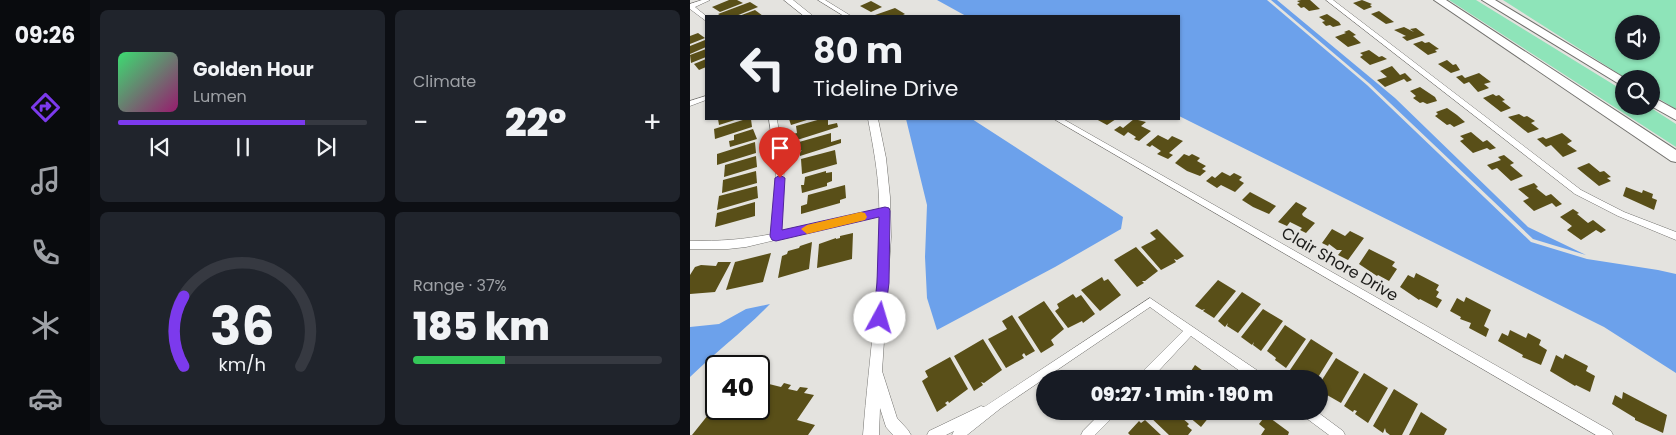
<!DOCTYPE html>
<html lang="en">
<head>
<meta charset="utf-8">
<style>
	:root { --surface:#171b24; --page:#20242c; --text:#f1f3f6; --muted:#9ea1a6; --line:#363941; --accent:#7c3aed }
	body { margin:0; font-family:Poppins,sans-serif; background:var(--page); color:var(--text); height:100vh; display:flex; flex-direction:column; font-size:19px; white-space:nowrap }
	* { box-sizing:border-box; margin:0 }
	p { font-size:16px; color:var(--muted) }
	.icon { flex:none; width:28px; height:28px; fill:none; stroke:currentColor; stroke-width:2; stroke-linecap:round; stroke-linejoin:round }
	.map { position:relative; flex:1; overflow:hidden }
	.sheet { display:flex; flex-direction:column; gap:10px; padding:10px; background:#0d0f14; width:600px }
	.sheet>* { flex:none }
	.hud { position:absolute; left:15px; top:15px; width:475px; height:105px; border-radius:0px; box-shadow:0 1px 4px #0004; background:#171b24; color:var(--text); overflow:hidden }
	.fabs { position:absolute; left:925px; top:15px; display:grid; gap:10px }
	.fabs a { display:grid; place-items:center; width:45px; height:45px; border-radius:50%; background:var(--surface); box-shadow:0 1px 4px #0004; font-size:25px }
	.speed { position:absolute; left:15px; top:355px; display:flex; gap:10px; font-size:25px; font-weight:700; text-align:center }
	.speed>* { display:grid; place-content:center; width:65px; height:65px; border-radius:50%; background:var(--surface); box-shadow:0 1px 4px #0004; line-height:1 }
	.speed .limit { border:2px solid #111; border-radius:8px; background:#fff; color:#111 }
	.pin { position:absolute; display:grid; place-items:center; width:42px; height:42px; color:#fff; margin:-51px -21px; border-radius:50% 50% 50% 0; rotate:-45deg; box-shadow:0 0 5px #0007 }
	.pin .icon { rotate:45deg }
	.me { position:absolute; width:55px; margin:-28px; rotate:6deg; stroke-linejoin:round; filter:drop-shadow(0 0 4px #0008) }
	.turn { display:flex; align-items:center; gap:18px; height:105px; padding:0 25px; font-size:22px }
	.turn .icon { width:65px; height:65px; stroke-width:2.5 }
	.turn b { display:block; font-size:35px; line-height:42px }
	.big { font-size:38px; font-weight:800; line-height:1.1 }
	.sheet .widget { flex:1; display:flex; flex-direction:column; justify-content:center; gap:8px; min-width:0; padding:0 18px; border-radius:8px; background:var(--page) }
	.sheet .dial { align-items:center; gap:0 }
	.dial svg { height:130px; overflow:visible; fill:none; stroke:var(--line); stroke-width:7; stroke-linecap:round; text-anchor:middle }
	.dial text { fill:var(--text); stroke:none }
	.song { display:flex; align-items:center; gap:15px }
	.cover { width:60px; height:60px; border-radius:8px; background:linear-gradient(135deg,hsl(140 70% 55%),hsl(320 70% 35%)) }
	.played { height:5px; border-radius:2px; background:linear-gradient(90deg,var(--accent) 75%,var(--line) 75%) }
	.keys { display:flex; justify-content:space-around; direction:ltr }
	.heat { display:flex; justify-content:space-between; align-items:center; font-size:28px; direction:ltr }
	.charge { height:8px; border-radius:4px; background:linear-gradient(90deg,#34c759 37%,var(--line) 0) }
	.sheet .tiles { flex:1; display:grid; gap:10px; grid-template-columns:repeat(2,1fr) }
	.trip { position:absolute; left:346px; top:370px; width:292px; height:50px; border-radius:25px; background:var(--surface); box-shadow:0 1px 4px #0004; font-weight:800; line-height:50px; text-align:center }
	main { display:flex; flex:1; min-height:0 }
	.menu { display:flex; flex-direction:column; width:90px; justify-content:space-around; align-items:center; background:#090b0e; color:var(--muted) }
	.menu .icon { width:35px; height:35px }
	.menu .on { color:var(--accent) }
	.menu b { font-size:22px; color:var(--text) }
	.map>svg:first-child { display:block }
</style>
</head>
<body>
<main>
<nav class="menu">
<b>09:26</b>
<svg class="icon on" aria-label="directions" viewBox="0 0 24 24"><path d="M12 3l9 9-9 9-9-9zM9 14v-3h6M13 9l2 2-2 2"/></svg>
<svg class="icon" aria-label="music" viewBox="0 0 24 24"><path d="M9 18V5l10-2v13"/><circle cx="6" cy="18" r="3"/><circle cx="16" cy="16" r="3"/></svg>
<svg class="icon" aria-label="phone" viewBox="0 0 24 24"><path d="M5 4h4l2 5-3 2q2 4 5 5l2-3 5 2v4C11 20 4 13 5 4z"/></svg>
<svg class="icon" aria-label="climate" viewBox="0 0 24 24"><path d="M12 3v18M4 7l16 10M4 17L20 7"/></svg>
<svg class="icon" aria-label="car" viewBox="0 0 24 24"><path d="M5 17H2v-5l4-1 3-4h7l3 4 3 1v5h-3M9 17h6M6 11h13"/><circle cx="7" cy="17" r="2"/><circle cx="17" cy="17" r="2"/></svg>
</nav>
<section class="sheet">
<div class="tiles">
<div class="widget">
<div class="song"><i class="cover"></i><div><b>Golden Hour</b><p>Lumen</p></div></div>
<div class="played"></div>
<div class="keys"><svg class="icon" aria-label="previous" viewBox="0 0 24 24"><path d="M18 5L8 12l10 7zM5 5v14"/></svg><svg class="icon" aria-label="pause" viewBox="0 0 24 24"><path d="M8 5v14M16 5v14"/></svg><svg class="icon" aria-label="next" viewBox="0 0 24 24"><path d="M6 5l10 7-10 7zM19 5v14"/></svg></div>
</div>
<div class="widget"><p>Climate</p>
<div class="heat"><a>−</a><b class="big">22°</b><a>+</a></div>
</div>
<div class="widget dial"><svg viewBox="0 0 100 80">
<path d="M14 69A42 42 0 1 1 86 69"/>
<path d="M14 69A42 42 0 0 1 14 26" stroke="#7c3aed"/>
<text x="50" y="56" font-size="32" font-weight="700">36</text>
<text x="50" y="72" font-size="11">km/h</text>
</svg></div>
<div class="widget"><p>Range · 37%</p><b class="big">185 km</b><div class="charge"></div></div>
</div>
</section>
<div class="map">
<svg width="986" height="435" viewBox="0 0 986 435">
	<rect width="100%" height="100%" fill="#e4e3df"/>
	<g fill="#8ee4b9" fill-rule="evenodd">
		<path d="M759 0H786L934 91V106H958L986 124V147Z"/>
		<path d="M813 0H986V109L961 94V79H937ZM934 24H961V51H934Z"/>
	</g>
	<g fill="#6ca1eb">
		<path d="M247 0H577L677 85 841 242 897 259 968 270 986 274V373L914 327 489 116V16H276Z"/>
		<path d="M581 0H587L705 98 838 227 896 255 843 239 680 84Z"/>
		<path d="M216 119H282L433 217 431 229 365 267 247 330 237 298 235 257 237 205Z"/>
		<path d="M80 304C55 330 26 352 0 377V327L29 324 56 309Z"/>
	</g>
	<g fill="#594f18">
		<path d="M39 0H47L53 3 30 12 22 7Z"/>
		<path d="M611 0H620L630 9 619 11 614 7 611 8 607 4 610 3 607 1Z"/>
		<path d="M672 0 682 4 680 5 682 7 674 10 663 3Z"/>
		<path d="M181 1 192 7 181 12 170 6Z"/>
		<path d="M60 2 68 7 46 16H31L28 14Z"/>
		<path d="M205 8 215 14 211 16 185 15Z"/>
		<path d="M65 10 73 16H49Z"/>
		<path d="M689 11 704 22 696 24 681 14Z"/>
		<path d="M637 14 649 22 651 25 643 27 640 25 636 26 632 22 635 21 629 17Z"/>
		<path d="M714 27 724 32 720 29 726 28 735 35 717 41 712 37 716 36 704 30Z"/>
		<path d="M659 30 666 35 663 36 671 43 658 47 645 37 656 33 654 32Z"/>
		<path d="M8 33 15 38 0 44V36Z"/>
		<path d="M15 40 16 47 0 54V46Z"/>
		<path d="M732 41 735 43 739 42 749 49 745 50 747 52 738 55 723 44Z"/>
		<path d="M16 49V57L1 63 0 55Z"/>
		<path d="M679 50 689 57 692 56 697 59 680 65 670 57 673 55 670 53Z"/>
		<path d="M16 59V67L9 70 4 64Z"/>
		<path d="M757 60 763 65 766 64 770 70 761 73 748 64Z"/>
		<path d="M702 66 710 75 715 73 722 80 717 82 714 79 695 87 687 80 697 77 690 71Z"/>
		<path d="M789 73 801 82 794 84 799 88 788 92 779 82 774 84 766 77 772 75 775 78Z"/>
		<path d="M730 87 745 97 747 101 737 104 733 102 730 103 723 98 726 96 720 91Z"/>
		<path d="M803 94 806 96 809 95 815 100 812 101 821 108 811 112 793 98Z"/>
		<path d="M757 108 767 115 775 122 764 127 760 124 757 125 745 116 748 114 746 112Z"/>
		<path d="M829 114 834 117 837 116 845 121 841 123 849 129 838 133 818 117Z"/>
		<path d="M28 119H48L29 125Z"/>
		<path d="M56 119H61L62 127 25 139 24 129Z"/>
		<path d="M99 119H120L101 125Z"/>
		<path d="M131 119H138V125L147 123 148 127 104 141 103 134 107 133 106 126Z"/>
		<path d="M406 119H426L417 125Z"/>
		<path d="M444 119 456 122 451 126 461 131 449 141 444 139 446 137 438 132 434 136 424 130 430 126 433 128Z"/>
		<path d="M63 129 67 139 40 147 39 141 44 140V135Z"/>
		<path d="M781 132 793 142 797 140 806 148 800 150 797 148 783 153 770 141 774 139 770 136Z"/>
		<path d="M141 133V142L151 139V143L110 156V152L112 150 110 151 109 142Z"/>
		<path d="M872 133 882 141 877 144 887 151 873 157 861 145 856 147 847 139 853 137 856 139Z"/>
		<path d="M468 135 478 140 482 136 493 141 479 153 483 155 478 159 467 154 471 151 462 145 460 147 456 145Z"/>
		<path d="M65 142 66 153 27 165V154Z"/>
		<path d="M145 150 147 164 112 174 111 159Z"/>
		<path d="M494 154 499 156 502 154 510 158 507 161 516 166 512 169 516 171 510 176 497 171 485 163Z"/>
		<path d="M814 155 824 163 820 165 833 176 821 181 807 168 802 170 797 165 811 160 808 157Z"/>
		<path d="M66 156 67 167 34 177 35 165Z"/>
		<path d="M899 163 910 172 914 171 921 177 917 178 921 181 909 186 887 168Z"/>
		<path d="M66 171 67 183 32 193 33 180Z"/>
		<path d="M136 171V173L142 172V181L137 183V186L112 193 111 185H114L115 177Z"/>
		<path d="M532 172 540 176 544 173 552 177 549 180 554 183 545 192 531 185 527 188 516 181 522 176 525 178Z"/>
		<path d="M844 183 848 187 846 188 856 196 861 194 872 204 866 207 862 203 844 211 833 201 839 198 828 189Z"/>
		<path d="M155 185 156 198 150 200V203L111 214V206L117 204 118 195Z"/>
		<path d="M67 186 68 198 27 210 29 196Z"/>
		<path d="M936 187 952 193 953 190 963 194 962 198 967 200 964 210 933 196Z"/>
		<path d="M560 192 586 206 579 214 563 207 552 200Z"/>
		<path d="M65 202V216L25 227 27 213Z"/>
		<path d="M606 202 617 208 612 214 613 216 625 223 616 233 610 230 612 228 600 222 597 226 588 222Z"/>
		<path d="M883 209 889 213 887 214 898 223 903 220 916 230 911 233 906 230 891 240 877 230 882 226 870 217Z"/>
		<path d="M467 229 494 256 487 260 484 259 486 262 471 270 451 247 466 239 460 233Z"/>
		<path d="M642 229 655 236 660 231 674 238 658 260 648 255 652 250H647L639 244 638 246 632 243Z"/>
		<path d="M163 233 162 259 127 268 129 244 146 238V239L150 238V236Z"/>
		<path d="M122 242 119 269 88 278 92 256 97 254 98 251 109 248 110 246Z"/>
		<path d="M446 247 468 271 455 281H452L454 283 447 287 424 260Z"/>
		<path d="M679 249 705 262 702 266 707 269 699 281 688 275 687 276 669 264Z"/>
		<path d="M81 253 73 282 36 290 45 262Z"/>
		<path d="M28 262H41L25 292 0 294V275L5 267 11 265 26 266Z"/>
		<path d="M726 273 749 285 746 290 749 292 746 297 752 300 747 308 730 299 729 300 710 287 718 275 724 278Z"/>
		<path d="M412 277 414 281 418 279 431 295 410 311 391 290Z"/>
		<path d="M528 280 546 291 524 318 513 311 515 309 512 310 505 306Z"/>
		<path d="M552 292 571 304 548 333 537 326 538 323 535 327 528 321Z"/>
		<path d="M383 294 386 298 391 295 405 314 393 323 392 321 378 328 365 311 369 308 367 304Z"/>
		<path d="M776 297 801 310 794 326 799 329 796 337 779 328 781 323 770 319 771 317 760 311 767 298 774 302Z"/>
		<path d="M354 301 374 329 361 340 364 345 351 353 328 317Z"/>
		<path d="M573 309 593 321 571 351 563 345 564 342 562 345 551 337Z"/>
		<path d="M322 315 345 351 336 356 334 353 332 355 334 358 316 368 298 339 317 329 312 321Z"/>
		<path d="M595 325 616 339 596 368 585 360 586 358 577 351Z"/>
		<path d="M820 330 836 338 838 333 851 340 849 345 857 350 851 365 832 357 833 355 808 341 812 333 818 336Z"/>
		<path d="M293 339 312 370 294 383 291 382 293 385 284 391 264 356Z"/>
		<path d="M621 339 643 353 627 379H615L616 377 614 376 612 378 600 370Z"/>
		<path d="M875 354 898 366 896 371 905 376 900 392 886 385 885 386 860 371 866 355 873 359Z"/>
		<path d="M260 357 278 389 259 403 258 401 255 403 257 405 247 412 232 381 238 377 235 371Z"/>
		<path d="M646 358 669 372 651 403 630 391V383Z"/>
		<path d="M505 365 524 379 497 377Z"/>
		<path d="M674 373 698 388 678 423 665 414 667 411 664 410 663 412 654 406Z"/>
		<path d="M71 377 78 379 75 383 91 387 94 383 101 385 98 389 107 391 110 387 118 388 114 393 124 395 107 420 125 425 118 435H2L26 405V409H69V380Z"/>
		<path d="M704 389 728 404 712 435H700L696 432 695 428 693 433 683 426Z"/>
		<path d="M933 392 977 415 973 433 945 420V418L922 404 925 395 932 399Z"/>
		<path d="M460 411H484L499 424 497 426 502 430 498 435H479L457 414Z"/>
		<path d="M492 411H524L511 427Z"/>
		<path d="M731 412 757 429 754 435H719Z"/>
		<path d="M576 415 599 432 598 435H571L575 429 569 424Z"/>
		<path d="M455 420 471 435H440L438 433 449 421 451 423Z"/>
	</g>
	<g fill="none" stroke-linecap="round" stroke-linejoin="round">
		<g stroke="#71706d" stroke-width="1">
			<g id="minor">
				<path d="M12 0H20L5 7 16 16V21L0 9V4Z"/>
				<path d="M128 0H135L161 16H154Z"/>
				<path d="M636 0H643L891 190 934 212 986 232V240L928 216 885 194Z"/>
				<path d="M16 96V100L0 106V101Z"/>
				<path d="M79 119H87L94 168 91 231 195 208 198 209 199 211 198 213 56 247 38 249H0V241C30 241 52 240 82 234L86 168Z"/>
				<path d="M364 119H373L921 431 923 435H906Z"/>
				<path d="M460 298 574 375 575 379H561L501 336 461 379H448L449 375 493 331 460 307 311 408 277 435H262L264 431 256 435H237L239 431 287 408 291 406 294 407Z"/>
				<path d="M413 411H427L425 415 405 435H391L393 431Z"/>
				<path d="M610 411H626L653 431 655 435H639L612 415Z"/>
			</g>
		</g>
		<g stroke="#71706d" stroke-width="1">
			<g id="tertiary">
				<path d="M94 0H103L123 16H114Z"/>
				<path d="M178 119H188L196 158 200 197 201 237 192 371 207 418 218 430 221 435H203L196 427 190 408 189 435H173C179 356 192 277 189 198 188 172 183 145 178 119Z"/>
			</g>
		</g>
		<g stroke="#71706d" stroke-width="2">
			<g id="motorway">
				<path d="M744 0H756L986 150V162L981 161Z"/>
				<path d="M792 0H805L936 79H934V87Z"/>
				<path d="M961 96 986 110V120L961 106Z"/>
			</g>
		</g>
		<use href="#minor" fill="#fff" fill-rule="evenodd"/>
		<use href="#tertiary" fill="#fff" fill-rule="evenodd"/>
		<use href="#motorway" fill="#fff" fill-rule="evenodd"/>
	</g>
	<path fill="#7c3aed" stroke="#51269a" d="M90 175 95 178 92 230 195 207 199 208 200 211 199 283 194 322 190 324 185 322 183 318 187 283 189 217 86 241 82 240 80 236 85 178Z"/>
	<path fill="#f59e0b" d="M171 212 175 213 177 217 175 220 117 234 111 229 117 225Z"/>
	<g text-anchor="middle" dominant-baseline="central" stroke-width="5" stroke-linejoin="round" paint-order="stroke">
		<g font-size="16" fill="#1c1c1a" stroke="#e4e3df">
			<text transform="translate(650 264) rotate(30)">Clair Shore Drive</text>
		</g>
	</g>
</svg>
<div class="fabs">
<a><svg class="icon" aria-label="sound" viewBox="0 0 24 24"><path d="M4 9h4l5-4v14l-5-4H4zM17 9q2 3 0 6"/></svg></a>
<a><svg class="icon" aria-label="search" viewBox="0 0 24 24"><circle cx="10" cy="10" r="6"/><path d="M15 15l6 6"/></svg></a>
</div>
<div class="speed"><div class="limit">40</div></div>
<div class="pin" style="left:90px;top:178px;background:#d93025"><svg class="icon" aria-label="arrive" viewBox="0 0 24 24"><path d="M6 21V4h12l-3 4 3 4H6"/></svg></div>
<svg class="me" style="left:190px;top:318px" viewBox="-20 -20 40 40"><circle r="19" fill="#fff"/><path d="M0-13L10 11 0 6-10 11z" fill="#7c3aed"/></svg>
<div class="trip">09:27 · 1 min · 190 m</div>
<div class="hud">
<div class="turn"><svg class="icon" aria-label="left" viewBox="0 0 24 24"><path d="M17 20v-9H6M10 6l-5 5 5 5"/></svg><div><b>80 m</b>Tideline Drive</div></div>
</div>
</div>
</main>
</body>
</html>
